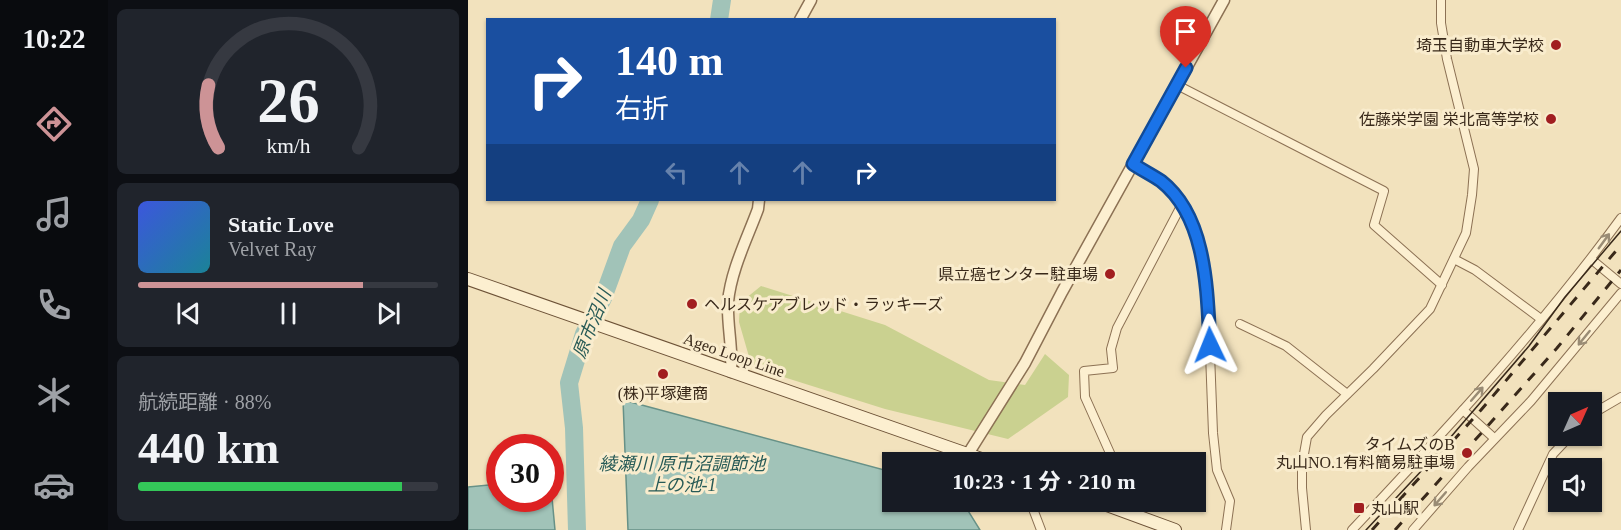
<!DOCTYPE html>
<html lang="ja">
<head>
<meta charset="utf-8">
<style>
	:root { --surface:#171b24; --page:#20242c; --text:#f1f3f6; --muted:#9ea1a6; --line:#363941; --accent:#cd9396 }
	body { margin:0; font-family:"Times New Roman","Noto Sans JP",serif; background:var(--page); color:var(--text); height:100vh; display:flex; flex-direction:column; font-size:22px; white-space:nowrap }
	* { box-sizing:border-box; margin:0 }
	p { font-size:20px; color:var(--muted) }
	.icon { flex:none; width:33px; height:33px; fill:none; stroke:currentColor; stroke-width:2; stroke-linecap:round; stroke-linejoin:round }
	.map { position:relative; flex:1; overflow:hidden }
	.details { display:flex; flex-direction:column; gap:9px; padding:9px; background:#0d0f14; width:360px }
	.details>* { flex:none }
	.top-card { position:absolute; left:18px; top:18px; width:570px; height:183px; border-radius:0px; box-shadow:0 2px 4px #0004; background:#1a4fa0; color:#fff; overflow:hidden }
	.needle { width:39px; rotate:45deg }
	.controls { position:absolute; left:1080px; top:392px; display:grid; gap:12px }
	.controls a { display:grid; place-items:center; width:54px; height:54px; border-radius:0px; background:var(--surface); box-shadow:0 2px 4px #0004; font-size:30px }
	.speed { position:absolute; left:18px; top:434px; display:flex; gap:12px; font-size:30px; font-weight:700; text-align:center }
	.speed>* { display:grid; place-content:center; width:78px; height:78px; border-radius:50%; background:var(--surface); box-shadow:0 2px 4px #0004; line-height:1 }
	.speed .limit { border:9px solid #d22; background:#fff; color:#111 }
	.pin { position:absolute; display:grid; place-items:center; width:51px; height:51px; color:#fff; margin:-62px -26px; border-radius:50% 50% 50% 0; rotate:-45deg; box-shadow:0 0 6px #0007 }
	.pin .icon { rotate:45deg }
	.me { position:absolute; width:66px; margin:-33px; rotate:358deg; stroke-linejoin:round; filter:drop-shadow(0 0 4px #0008) }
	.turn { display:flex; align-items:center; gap:21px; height:126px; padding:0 30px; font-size:27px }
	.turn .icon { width:78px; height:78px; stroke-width:2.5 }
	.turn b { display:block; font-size:42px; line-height:51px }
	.lanes { display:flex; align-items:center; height:57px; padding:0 30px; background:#0003; justify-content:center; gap:30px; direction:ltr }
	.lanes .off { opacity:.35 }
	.big { font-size:45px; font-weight:700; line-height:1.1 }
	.details .widget { flex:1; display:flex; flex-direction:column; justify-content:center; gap:9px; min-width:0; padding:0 21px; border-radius:9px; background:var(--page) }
	.details .dial { align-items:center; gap:0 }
	.dial svg { height:156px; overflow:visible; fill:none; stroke:var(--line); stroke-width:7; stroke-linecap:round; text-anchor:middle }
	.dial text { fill:var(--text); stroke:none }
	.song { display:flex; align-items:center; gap:18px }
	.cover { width:72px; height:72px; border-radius:9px; background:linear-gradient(135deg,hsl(230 70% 55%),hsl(190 70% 35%)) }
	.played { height:6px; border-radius:3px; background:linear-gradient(90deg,var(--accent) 75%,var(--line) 75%) }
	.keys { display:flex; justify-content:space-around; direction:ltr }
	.charge { height:9px; border-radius:4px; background:linear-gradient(90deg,#34c759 88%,var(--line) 0) }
	.trip { position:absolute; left:414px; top:452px; width:324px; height:60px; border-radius:0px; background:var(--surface); box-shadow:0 2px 4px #0004; font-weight:700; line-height:60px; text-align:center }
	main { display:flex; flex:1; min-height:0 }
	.dock { display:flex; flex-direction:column; width:108px; justify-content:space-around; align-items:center; background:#090b0e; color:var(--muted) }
	.dock .icon { width:42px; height:42px }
	.dock .current { color:var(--accent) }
	.dock b { font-size:27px; color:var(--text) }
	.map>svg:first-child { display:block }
</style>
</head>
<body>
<main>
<nav class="dock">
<b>10:22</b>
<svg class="icon current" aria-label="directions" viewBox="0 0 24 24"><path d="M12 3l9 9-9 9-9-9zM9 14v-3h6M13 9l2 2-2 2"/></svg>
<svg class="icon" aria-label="music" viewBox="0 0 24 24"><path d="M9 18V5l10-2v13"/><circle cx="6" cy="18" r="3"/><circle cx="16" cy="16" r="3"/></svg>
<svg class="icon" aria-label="phone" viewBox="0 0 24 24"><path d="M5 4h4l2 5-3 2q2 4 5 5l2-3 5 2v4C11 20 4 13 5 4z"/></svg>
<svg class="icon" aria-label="climate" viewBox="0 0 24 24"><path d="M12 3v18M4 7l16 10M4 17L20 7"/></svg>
<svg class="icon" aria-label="car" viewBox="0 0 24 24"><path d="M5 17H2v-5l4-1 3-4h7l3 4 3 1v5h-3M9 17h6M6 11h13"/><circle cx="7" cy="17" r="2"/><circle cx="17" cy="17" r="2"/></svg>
</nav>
<section class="details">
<div class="widget dial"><svg viewBox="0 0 100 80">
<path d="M14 69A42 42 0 1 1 86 69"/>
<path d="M14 69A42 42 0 0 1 9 37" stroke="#cd9396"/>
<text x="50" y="56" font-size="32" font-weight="700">26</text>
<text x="50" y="72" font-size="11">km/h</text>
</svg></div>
<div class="widget">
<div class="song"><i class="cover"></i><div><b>Static Love</b><p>Velvet Ray</p></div></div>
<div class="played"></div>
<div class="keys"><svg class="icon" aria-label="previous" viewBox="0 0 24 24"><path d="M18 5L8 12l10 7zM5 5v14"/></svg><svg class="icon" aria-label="pause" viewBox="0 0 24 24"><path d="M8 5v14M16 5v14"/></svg><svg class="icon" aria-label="next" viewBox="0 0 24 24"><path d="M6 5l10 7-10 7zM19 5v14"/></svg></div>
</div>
<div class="widget"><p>航続距離 · 88%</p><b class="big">440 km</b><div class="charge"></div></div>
</section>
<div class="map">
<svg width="1153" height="530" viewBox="0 0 1153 530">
	<rect width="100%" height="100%" fill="#f2e2bd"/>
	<path fill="#cad190" d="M293 286 417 325 521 380 557 385 577 354 601 375 600 397 540 439 417 409 284 367 271 322 272 303Z"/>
	<g fill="#a1c3b8" stroke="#679187" stroke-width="1.5">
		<path d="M155 400 424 472V501H494L512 530H160Z"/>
		<path d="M31 484 32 498H82L83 487 87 530H0V487Z"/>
	</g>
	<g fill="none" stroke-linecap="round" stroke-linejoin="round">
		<g stroke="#a1c3b8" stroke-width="18">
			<path d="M251 20 254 0"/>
			<path d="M109 530 106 428 101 383 116 334 135 298 154 246 173 220 182 200"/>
		</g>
		<g stroke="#8c7154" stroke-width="10">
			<g id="minor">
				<path d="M709 85 916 191 906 225 974 285"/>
				<path d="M665 164 694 182 714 204 732 245 740 300 745 433 749 470 762 501 758 530"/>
				<path d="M986 259 1007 270 1073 319"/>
				<path d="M1123 259 1153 284"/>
				<path d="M772 324 818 346 879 394"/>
				<path d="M995 410 1026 438"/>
				<path d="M1124 414 1153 397"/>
				<path d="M646 462 617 397 616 371 645 368 643 349 649 328 714 204"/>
				<path d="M562 501 573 530"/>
				<path d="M663 501 670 516"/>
				<path d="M838 530 834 488V465L839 437 858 415 905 369 962 309 998 233 1004 195 1006 169 979 59 973 23V0"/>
				<path d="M884 530C978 430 1072 329 1153 218"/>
				<path d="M945 530 1000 467 1063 401 1153 293"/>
				<path d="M1050 530 1085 454 1103 435"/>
			</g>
		</g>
		<g stroke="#8c7154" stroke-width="13">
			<g id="tertiary">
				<path d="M332 20 343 0"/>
				<path d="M263 372C265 348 259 326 260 302 263 270 279 239 290 209L291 200"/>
				<path d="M500 454 557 363 594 292 756 0"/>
			</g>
		</g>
		<g stroke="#6d5237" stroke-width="14">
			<g id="secondary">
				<path d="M0 279 522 462"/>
				<path d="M628 501 707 530"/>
			</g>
		</g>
		<use href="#minor" stroke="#fcefd0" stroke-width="8"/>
		<use href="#tertiary" stroke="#fcefd0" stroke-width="10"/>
		<use href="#secondary" stroke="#fcefd0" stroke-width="12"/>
		<path stroke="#39291a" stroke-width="1.5" d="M898 530 957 467 1061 346 1097 297 1153 231"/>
		<g stroke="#39291a" stroke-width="3" stroke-dasharray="10 10" stroke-linecap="butt">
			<path d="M904 530 1013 410 1153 245"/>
			<path d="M927 530 1089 348 1153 270"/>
		</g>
	</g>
	<defs><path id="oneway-shaft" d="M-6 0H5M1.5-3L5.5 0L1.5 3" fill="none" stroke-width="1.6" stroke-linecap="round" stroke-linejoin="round" transform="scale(1.5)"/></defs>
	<g stroke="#9a8c75">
		<use href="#oneway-shaft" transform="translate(1136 241) rotate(-54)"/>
		<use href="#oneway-shaft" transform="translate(1116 338) rotate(129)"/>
		<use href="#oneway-shaft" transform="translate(1009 394) rotate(-49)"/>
		<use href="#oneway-shaft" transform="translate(972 499) rotate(131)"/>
	</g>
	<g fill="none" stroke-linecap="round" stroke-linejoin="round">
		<g stroke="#114b97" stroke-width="15">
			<path id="route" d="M718 68 665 164C674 170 684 175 693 181 739 217 739 291 742 345"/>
		</g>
		<use href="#route" stroke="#1a73e8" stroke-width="10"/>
	</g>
	<g fill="#a11e20" stroke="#f9eccd" stroke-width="2">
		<circle cx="1088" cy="45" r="6"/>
		<circle cx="1083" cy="119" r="6"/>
		<circle cx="642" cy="274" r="6"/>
		<circle cx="224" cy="304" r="6"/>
		<circle cx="195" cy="374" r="6"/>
		<circle cx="999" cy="453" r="6"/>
		<rect x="885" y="502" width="12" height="12" rx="3"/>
	</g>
	<g text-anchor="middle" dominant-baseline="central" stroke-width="6" stroke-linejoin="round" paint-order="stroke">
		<g font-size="16" fill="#39291a" stroke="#f9eccd" text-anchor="end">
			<text x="1076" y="45">埼玉自動車大学校</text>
			<text x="1071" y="119">佐藤栄学園 栄北高等学校</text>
			<text x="630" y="274">県立癌センター駐車場</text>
			<text x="236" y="304" text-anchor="start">ヘルスケアブレッド・ラッキーズ</text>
			<text x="195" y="393" text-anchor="middle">(株)平塚建商</text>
			<text x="987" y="444">タイムズのB<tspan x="987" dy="18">丸山NO.1有料簡易駐車場</tspan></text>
			<text x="903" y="508" text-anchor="start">丸山駅</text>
		</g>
		<g font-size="16" fill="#39291a" stroke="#f9eccd">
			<text transform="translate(266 355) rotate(19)">Ageo Loop Line</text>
		</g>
		<g font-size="18" font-style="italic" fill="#285b57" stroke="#f9eccd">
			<text transform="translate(124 324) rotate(-68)">原市沼川</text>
			<text x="214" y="464">綾瀬川 原市沼調節池<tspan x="214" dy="21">上の池-1</tspan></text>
		</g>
	</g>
</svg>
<div class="controls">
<a><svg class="needle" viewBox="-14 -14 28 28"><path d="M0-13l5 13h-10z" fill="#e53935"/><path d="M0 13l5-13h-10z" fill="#9ea1a6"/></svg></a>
<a><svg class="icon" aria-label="sound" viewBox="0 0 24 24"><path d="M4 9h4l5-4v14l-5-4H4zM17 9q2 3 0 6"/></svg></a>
</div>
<div class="speed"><div class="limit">30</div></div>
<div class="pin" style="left:718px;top:68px;background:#d93025"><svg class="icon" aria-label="arrive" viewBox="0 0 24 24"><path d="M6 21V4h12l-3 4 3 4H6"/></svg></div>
<svg class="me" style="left:742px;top:345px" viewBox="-20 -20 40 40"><path d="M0-17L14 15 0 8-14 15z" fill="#1a73e8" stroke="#fff" stroke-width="4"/></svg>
<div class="trip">10:23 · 1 分 · 210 m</div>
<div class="top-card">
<div class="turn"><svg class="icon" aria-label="right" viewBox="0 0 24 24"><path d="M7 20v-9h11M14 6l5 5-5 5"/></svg><div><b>140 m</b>右折</div></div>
<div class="lanes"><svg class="icon off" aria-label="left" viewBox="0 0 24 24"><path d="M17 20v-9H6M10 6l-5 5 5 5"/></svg><svg class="icon off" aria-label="ahead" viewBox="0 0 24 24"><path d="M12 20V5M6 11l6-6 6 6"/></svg><svg class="icon off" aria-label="ahead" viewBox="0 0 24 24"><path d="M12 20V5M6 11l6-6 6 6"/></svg><svg class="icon" aria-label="right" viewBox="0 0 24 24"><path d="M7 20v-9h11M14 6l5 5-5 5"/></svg></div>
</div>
</div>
</main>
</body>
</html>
